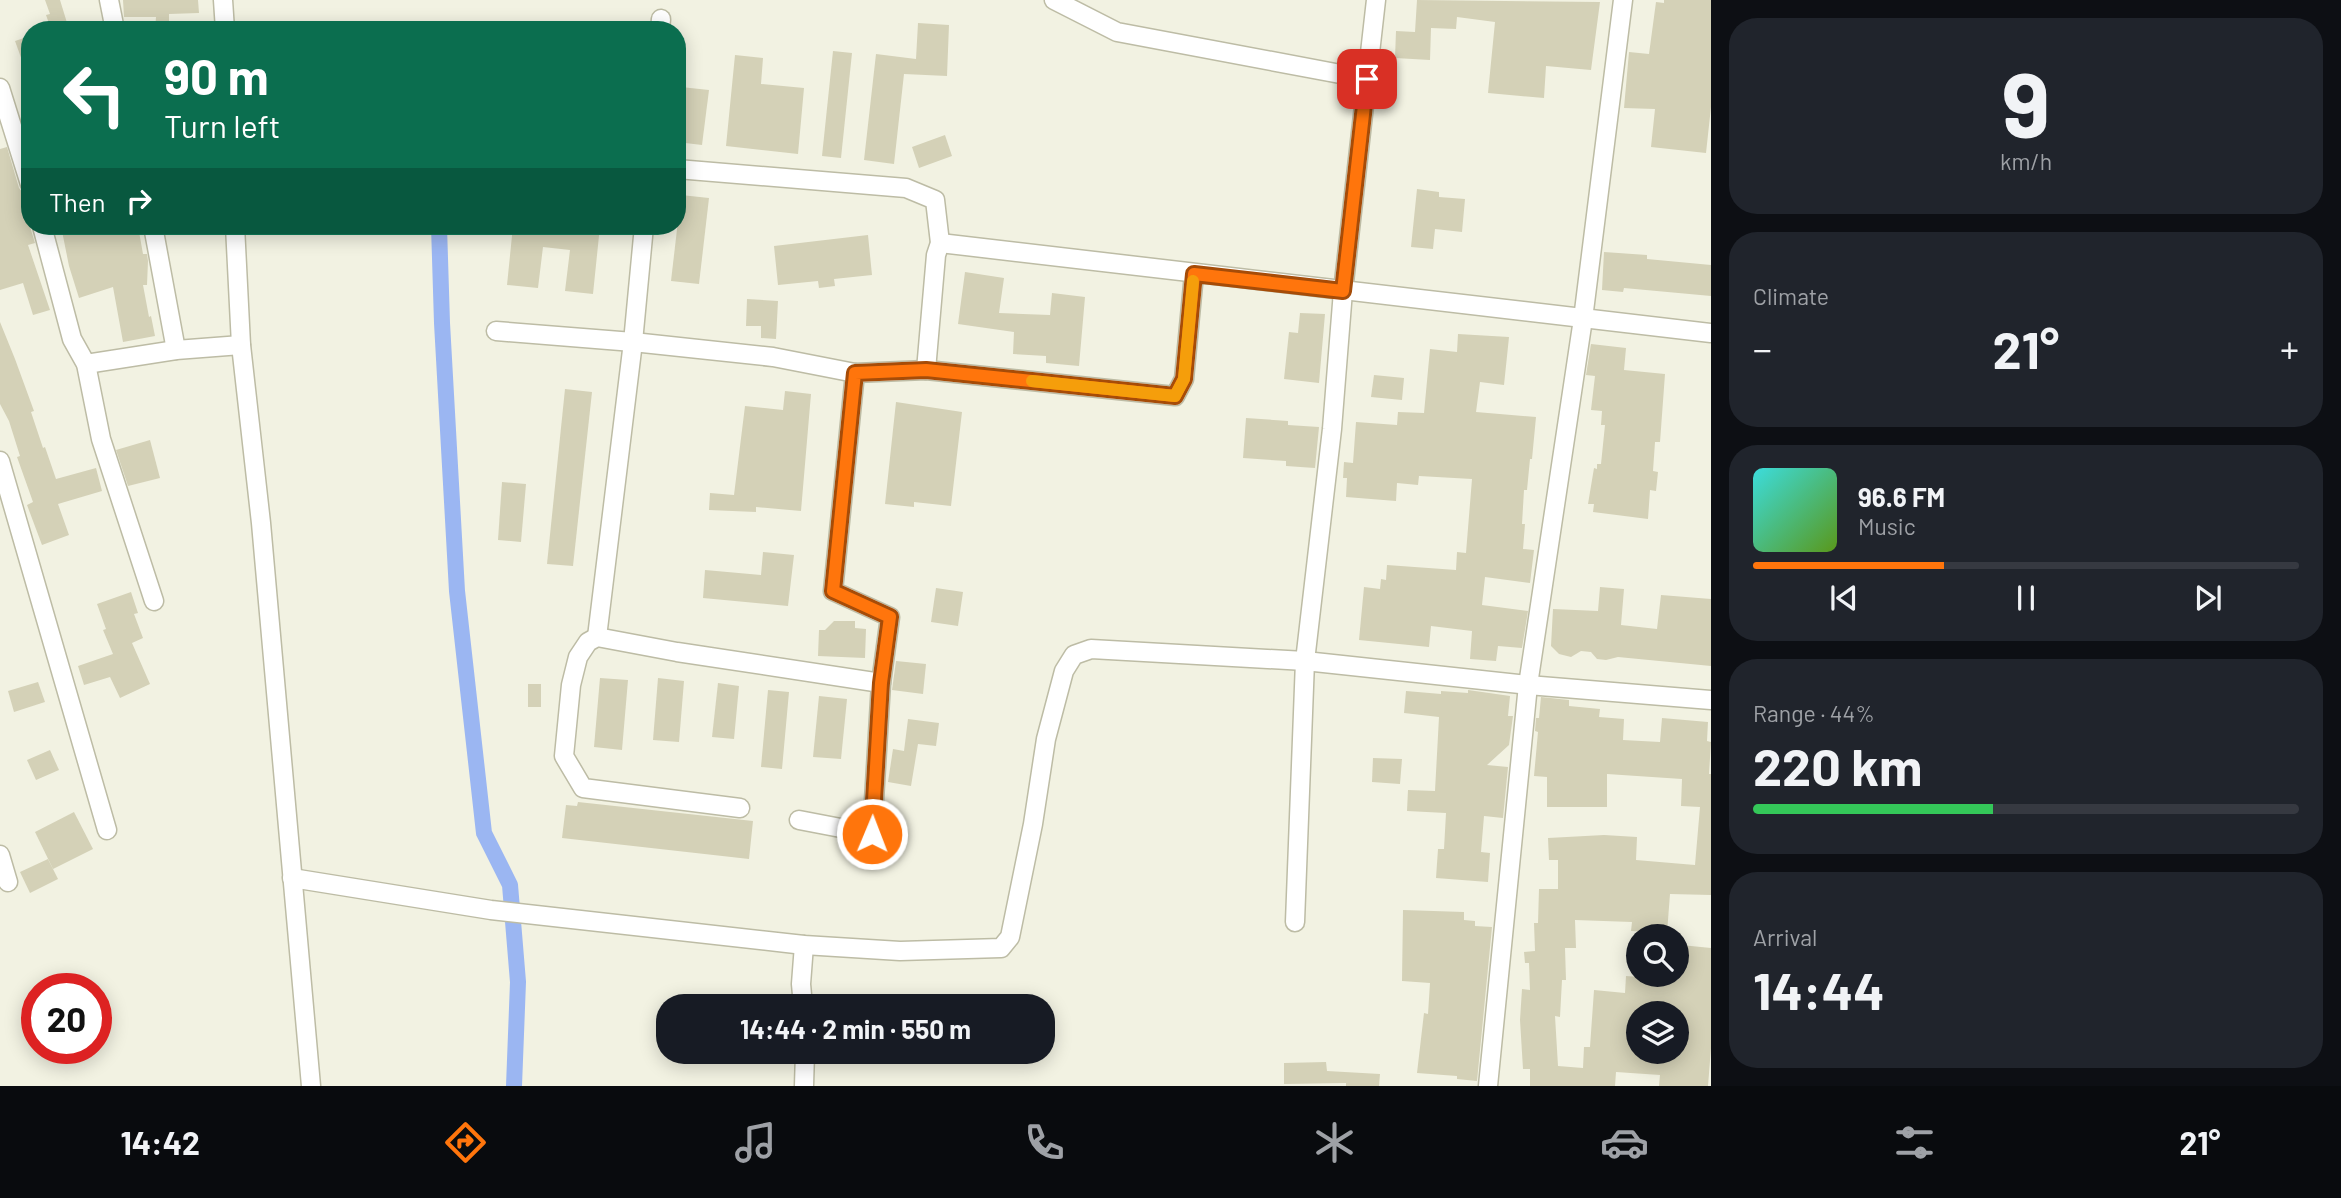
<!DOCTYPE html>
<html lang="en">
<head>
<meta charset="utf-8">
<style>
	:root { --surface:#171b24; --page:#20242c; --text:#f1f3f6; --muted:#9ea1a6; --line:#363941; --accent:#ff750c }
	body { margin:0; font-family:Barlow,sans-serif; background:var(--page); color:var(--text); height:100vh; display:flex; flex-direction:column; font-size:26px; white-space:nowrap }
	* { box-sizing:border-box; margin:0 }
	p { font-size:23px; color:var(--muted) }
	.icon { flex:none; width:38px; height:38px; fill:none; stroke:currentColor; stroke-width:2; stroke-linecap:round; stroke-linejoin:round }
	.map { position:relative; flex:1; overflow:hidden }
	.side { display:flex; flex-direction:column; gap:18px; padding:18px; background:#0d0f14; width:630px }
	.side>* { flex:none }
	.guide { position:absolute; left:21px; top:21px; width:665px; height:214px; border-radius:28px; box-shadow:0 4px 18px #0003; background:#0b6e4f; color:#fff; overflow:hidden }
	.fabs { position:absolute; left:1626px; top:924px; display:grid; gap:14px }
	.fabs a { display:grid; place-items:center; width:63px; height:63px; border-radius:50%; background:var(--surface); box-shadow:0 4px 18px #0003; font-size:35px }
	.speed { position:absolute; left:21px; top:973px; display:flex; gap:14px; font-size:35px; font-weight:700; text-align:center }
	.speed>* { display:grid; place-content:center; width:91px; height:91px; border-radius:50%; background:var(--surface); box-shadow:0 4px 18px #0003; line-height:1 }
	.speed .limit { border:10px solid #d22; background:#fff; color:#111 }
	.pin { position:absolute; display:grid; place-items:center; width:60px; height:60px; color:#fff; margin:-30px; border-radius:14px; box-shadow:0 4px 10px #0006 }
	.me { position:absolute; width:77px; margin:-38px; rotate:1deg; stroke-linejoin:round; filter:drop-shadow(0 0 5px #0008) }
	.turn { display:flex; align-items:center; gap:24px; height:147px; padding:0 28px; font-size:32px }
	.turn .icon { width:91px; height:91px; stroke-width:2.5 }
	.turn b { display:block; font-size:49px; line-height:60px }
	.then { display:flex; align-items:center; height:66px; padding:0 28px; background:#0003; gap:14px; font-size:26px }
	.big { font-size:52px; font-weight:700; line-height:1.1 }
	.side .tile { flex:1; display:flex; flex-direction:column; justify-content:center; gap:10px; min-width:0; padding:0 24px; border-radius:28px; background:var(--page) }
	.side .dial { align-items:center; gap:0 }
	.dial b { font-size:91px; line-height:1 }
	.song { display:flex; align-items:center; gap:21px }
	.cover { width:84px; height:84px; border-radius:10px; background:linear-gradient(135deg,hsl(180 70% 55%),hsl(90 70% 35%)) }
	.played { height:7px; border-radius:4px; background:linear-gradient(90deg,var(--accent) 35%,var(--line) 35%) }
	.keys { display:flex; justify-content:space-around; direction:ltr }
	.heat { display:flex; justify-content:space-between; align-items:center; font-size:38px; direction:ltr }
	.charge { height:10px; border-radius:5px; background:linear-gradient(90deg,#34c759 44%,var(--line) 0) }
	.trip { position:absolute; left:656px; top:994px; width:399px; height:70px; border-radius:28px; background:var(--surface); box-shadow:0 4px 18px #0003; font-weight:700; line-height:70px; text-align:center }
	.tab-bar { display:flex; height:112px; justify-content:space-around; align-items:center; background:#090b0e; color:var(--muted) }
	.tab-bar .icon { width:49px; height:49px }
	.tab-bar .active { color:var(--accent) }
	.tab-bar b { font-size:32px; color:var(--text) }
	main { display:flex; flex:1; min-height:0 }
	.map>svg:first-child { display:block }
</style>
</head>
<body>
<main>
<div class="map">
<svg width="1711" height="1086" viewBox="0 0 1711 1086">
	<rect width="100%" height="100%" fill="#f2f2e2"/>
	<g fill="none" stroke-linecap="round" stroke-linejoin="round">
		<path stroke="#9bb6f2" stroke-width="16" d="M439 226 442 323 457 591 484 833 510 885 518 982 514 1086"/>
	</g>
	<g fill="#d4d1b7" fill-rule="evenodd">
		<path d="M45 0H60L68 26 51 29 46 15 50 14Z"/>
		<path d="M123 0H198L199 13 169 14V30H155L156 17H124Z"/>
		<path d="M1417 0 1600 2 1591 70 1546 66 1544 98 1488 93 1495 22 1457 17 1456 29 1431 28 1430 60 1395 58 1396 31 1415 32Z"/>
		<path d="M1664 0H1711V107L1706 153 1651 147 1655 109 1624 108 1629 52 1649 54 1656 2 1664 3Z"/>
		<path d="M918 23 949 25 947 76 904 74 894 164 864 160 876 54 916 59Z"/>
		<path d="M30 36V77H28L15 41Z"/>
		<path d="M833 51 852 53 841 158 822 156Z"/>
		<path d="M735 55 763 58 761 84 804 88 798 154 726 146Z"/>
		<path d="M681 87 709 90 702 145 677 142Z"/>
		<path d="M945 135 952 156 919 168 912 147Z"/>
		<path d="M7 147 19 188 23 193 30 195V206L24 207 35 243 28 245 50 310 33 315 23 283 0 290V149Z"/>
		<path d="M1417 189 1439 192V197L1465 199 1462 232 1435 229 1433 249 1411 247Z"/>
		<path d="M681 195 709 198 699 284 671 281Z"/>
		<path d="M61 226H138L143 254H147L148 261 147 285H143L149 317 151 316 155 336 123 342 113 287 79 298 69 266Z"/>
		<path d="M513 226H600L593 294 565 291 570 250 543 247 538 288 507 285Z"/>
		<path d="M868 235 872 275 834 279 835 286 819 288 818 281 778 285 774 246Z"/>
		<path d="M1604 252 1647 255V259L1711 265V296L1624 288 1623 292 1602 290Z"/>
		<path d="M965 272 1004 278 999 313 1050 315 1052 293 1085 297 1079 366 1046 363V356L1013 354 1014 332 958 324Z"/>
		<path d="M747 299 778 301 776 339 761 338V326H746Z"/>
		<path d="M1300 313 1325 314 1319 383 1284 379 1289 332 1298 333Z"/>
		<path d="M0 322 15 359 34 411 31 412 43 448 45 447 56 479 96 468 102 491 58 504 69 535 42 545 27 505 33 502 17 457 20 456 9 421 0 404Z"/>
		<path d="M1458 334 1509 337 1504 385 1480 382 1476 412 1536 417 1532 459H1530L1527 490H1524L1522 524H1525L1523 549 1534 550 1530 583 1485 577 1482 605 1528 611 1522 648 1498 646 1496 661 1470 659 1472 631 1431 626 1429 647 1359 640 1364 587 1380 589 1381 579 1386 580 1387 565 1456 570 1457 552 1466 553 1472 479 1419 476 1418 485 1397 483 1396 501 1346 497 1347 478H1343L1344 462 1353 463 1356 422 1397 425 1398 412 1424 413 1430 349 1457 352Z"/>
		<path d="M1591 344 1626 348 1624 370 1665 374 1660 442H1655L1653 471 1658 472 1656 491 1650 490 1648 519 1593 512 1594 504H1588L1594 468 1597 469V464H1601L1605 425H1601L1602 411 1591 410 1595 376 1586 375Z"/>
		<path d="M1374 375 1404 378 1402 400 1371 397Z"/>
		<path d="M565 389 592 392 573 566 547 564Z"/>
		<path d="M785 391 811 394 801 511 756 507V512L709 510 710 493 734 495 745 406 783 410Z"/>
		<path d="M896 402 962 412 951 506 914 502V507L885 504Z"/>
		<path d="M1246 418 1288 421V425L1319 427 1315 468 1286 466V461L1243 458Z"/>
		<path d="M150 440 160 478 128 486 116 450Z"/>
		<path d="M502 482 526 484 521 542 498 540Z"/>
		<path d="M763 552 794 555 788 606 703 598 705 570 761 575Z"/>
		<path d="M1600 587 1624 589 1621 625 1657 629 1661 595 1711 599V666L1618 657 1606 660 1597 659 1591 652 1581 651 1571 657 1559 654 1551 646 1553 609 1598 611Z"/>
		<path d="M936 588 963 592 958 626 931 622Z"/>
		<path d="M131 592 138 613 134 614 143 638 132 643 150 684 120 698 110 677 84 685 78 666 113 654 103 630 106 629 97 604Z"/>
		<path d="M834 621H855V628L866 629 865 658 818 656 819 630H825Z"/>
		<path d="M896 661 926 664 923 694 892 690Z"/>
		<path d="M600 678 628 680 622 750 594 747Z"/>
		<path d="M658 678 684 681 679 742 653 740Z"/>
		<path d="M38 682 45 702 14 712 8 691Z"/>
		<path d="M718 683 739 686 734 739 712 737Z"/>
		<rect x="528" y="684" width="13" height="23"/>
		<path d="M768 690 789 692 782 769 761 767Z"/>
		<path d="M1468 690 1510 696 1508 716H1513L1509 745 1487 765 1508 767 1503 818 1484 816 1481 852 1490 853 1488 882 1436 878 1438 849H1444L1446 813 1407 811 1408 790 1435 791 1439 717 1404 713 1406 691 1441 694V691L1468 693Z"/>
		<path d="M819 696 847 699 841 759 813 757Z"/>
		<path d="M1541 697 1569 700V706L1600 709 1599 717 1624 719 1623 740 1660 742 1662 718 1708 722 1707 741 1711 742 1709 774H1711V895L1670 894 1667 933 1631 931 1632 922 1575 920 1576 948H1565L1566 980H1562L1560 1017 1555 1016 1558 1066 1583 1068 1584 1047H1590L1594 990 1625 993 1626 976 1678 980 1681 945 1711 948V1048L1708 1086H1659L1660 1075 1616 1072 1615 1086H1530V1069H1523L1520 1020 1522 989 1530 990 1529 963H1525L1524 952 1535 951 1534 923H1538L1539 889H1558V860H1549L1548 838 1604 835 1637 837 1636 860 1695 865 1700 807 1681 806 1682 779 1607 774V807H1547V777L1534 776 1538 732 1535 731 1536 718H1539ZM1638 1013H1676V1052H1638Z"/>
		<path d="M908 719 939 723 936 746 918 744 911 786 888 782 893 749 904 751Z"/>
		<path d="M50 750 59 770 36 780 27 760Z"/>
		<path d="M1373 758 1402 759 1400 784 1372 782Z"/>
		<path d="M578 802 753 821 749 859 562 838 566 805 577 806Z"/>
		<path d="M74 812 93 849 53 869 35 832Z"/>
		<path d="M48 859 58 879 30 893 20 872Z"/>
		<path d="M1403 910 1464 912V920L1475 921V926L1492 927 1477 1081 1457 1079V1076L1417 1073 1424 1013 1428 1014 1430 983 1402 981Z"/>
		<path d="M1326 1062 1327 1071 1380 1074 1379 1086H1346V1083L1284 1084V1063Z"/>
	</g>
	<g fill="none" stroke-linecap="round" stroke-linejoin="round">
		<g stroke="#bdbca5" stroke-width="21">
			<g id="minor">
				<path d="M109 0 115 30"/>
				<path d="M223 0 225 30"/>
				<path d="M1054 0 1117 32 1367 79"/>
				<path d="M660 30 661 19"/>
				<path d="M0 88 30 184"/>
				<path d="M677 169 906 188 935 200 940 243 936 255 926 370"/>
				<path d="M42 226 72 339 86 364 101 439 154 601"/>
				<path d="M153 226 176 350"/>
				<path d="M235 226 241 345 261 523 311 1086"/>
				<path d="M940 243 1711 333"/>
				<path d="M496 331 633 342 773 357 855 373 926 370 1175 396 1184 379 1194 274"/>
				<path d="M86 364 176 350 241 345"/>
				<path d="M0 461 107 830"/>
				<path d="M597 637 633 342 644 226"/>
				<path d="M740 808 583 788 564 756 571 685 578 657 588 642 597 637 677 652 881 683"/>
				<path d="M799 820 872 834 881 683 890 617 833 591 855 373"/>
				<path d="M0 855 8 882"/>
				<path d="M292 878 491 910 804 945 900 951 1001 948 1010 937 1033 824 1046 739 1064 671 1074 655 1091 649 1305 661 1528 685 1711 700"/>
				<path d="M1295 922 1305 661 1332 429 1343 291 1376 0"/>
				<path d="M803 1006 801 984 804 945"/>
				<path d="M804 1086 805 1052"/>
				<path d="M1488 1086 1528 685 1583 319 1623 0"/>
			</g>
		</g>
		<use href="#minor" stroke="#fff" stroke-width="18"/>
	</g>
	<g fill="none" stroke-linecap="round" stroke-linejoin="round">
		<g stroke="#a64c08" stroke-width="18">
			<path id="route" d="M872 834 881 683 890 617 833 591 855 373 926 370 1175 396 1184 379 1194 274 1343 291 1367 79"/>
		</g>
		<use href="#route" stroke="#ff750c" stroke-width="12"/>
		<path stroke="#f59e0b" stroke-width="12" d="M1032 381 1175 396 1184 379 1193 281"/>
	</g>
</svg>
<div class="fabs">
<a><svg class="icon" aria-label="search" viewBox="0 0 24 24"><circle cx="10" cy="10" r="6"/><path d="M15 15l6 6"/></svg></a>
<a><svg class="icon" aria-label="layers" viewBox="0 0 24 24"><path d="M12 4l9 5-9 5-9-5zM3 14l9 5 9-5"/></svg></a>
</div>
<div class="speed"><div class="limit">20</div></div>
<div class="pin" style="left:1367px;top:79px;background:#d93025"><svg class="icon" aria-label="arrive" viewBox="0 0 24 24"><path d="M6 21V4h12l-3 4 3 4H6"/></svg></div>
<svg class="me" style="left:872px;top:834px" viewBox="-20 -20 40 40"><circle r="17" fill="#ff750c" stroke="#fff" stroke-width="3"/><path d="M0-11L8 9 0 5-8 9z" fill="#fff"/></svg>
<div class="trip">14:44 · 2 min · 550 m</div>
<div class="guide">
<div class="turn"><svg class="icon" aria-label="left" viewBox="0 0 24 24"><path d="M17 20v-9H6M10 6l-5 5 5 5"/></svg><div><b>90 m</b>Turn left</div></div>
<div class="then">Then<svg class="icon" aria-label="right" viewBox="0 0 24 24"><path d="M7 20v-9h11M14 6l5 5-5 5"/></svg></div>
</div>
</div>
<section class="side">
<div class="tile dial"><b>9</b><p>km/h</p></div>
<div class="tile"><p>Climate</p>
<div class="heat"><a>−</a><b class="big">21°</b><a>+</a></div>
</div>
<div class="tile">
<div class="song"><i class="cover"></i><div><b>96.6 FM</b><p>Music</p></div></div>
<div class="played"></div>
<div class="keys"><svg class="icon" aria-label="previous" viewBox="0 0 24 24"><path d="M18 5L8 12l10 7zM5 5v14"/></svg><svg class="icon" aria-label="pause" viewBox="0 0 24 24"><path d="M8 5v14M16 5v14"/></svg><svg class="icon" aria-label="next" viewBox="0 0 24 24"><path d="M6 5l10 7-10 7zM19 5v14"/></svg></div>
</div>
<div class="tile"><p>Range · 44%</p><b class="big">220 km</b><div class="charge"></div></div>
<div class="tile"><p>Arrival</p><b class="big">14:44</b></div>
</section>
</main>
<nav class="tab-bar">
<b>14:42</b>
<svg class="icon active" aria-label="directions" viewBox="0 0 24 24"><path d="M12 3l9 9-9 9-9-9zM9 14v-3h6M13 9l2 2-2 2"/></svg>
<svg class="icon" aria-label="music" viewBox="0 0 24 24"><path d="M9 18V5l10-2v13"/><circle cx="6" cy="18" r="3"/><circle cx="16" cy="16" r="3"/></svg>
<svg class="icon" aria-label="phone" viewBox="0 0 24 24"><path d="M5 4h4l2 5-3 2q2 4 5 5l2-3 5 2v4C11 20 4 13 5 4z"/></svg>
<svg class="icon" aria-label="climate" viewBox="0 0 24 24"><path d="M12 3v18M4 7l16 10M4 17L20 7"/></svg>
<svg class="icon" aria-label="car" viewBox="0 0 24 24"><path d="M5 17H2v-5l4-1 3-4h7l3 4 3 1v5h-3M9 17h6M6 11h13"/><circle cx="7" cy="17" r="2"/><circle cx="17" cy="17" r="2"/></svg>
<svg class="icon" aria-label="filters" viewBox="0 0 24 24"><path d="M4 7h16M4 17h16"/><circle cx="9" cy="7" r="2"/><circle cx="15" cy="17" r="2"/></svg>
<b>21°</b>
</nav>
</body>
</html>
